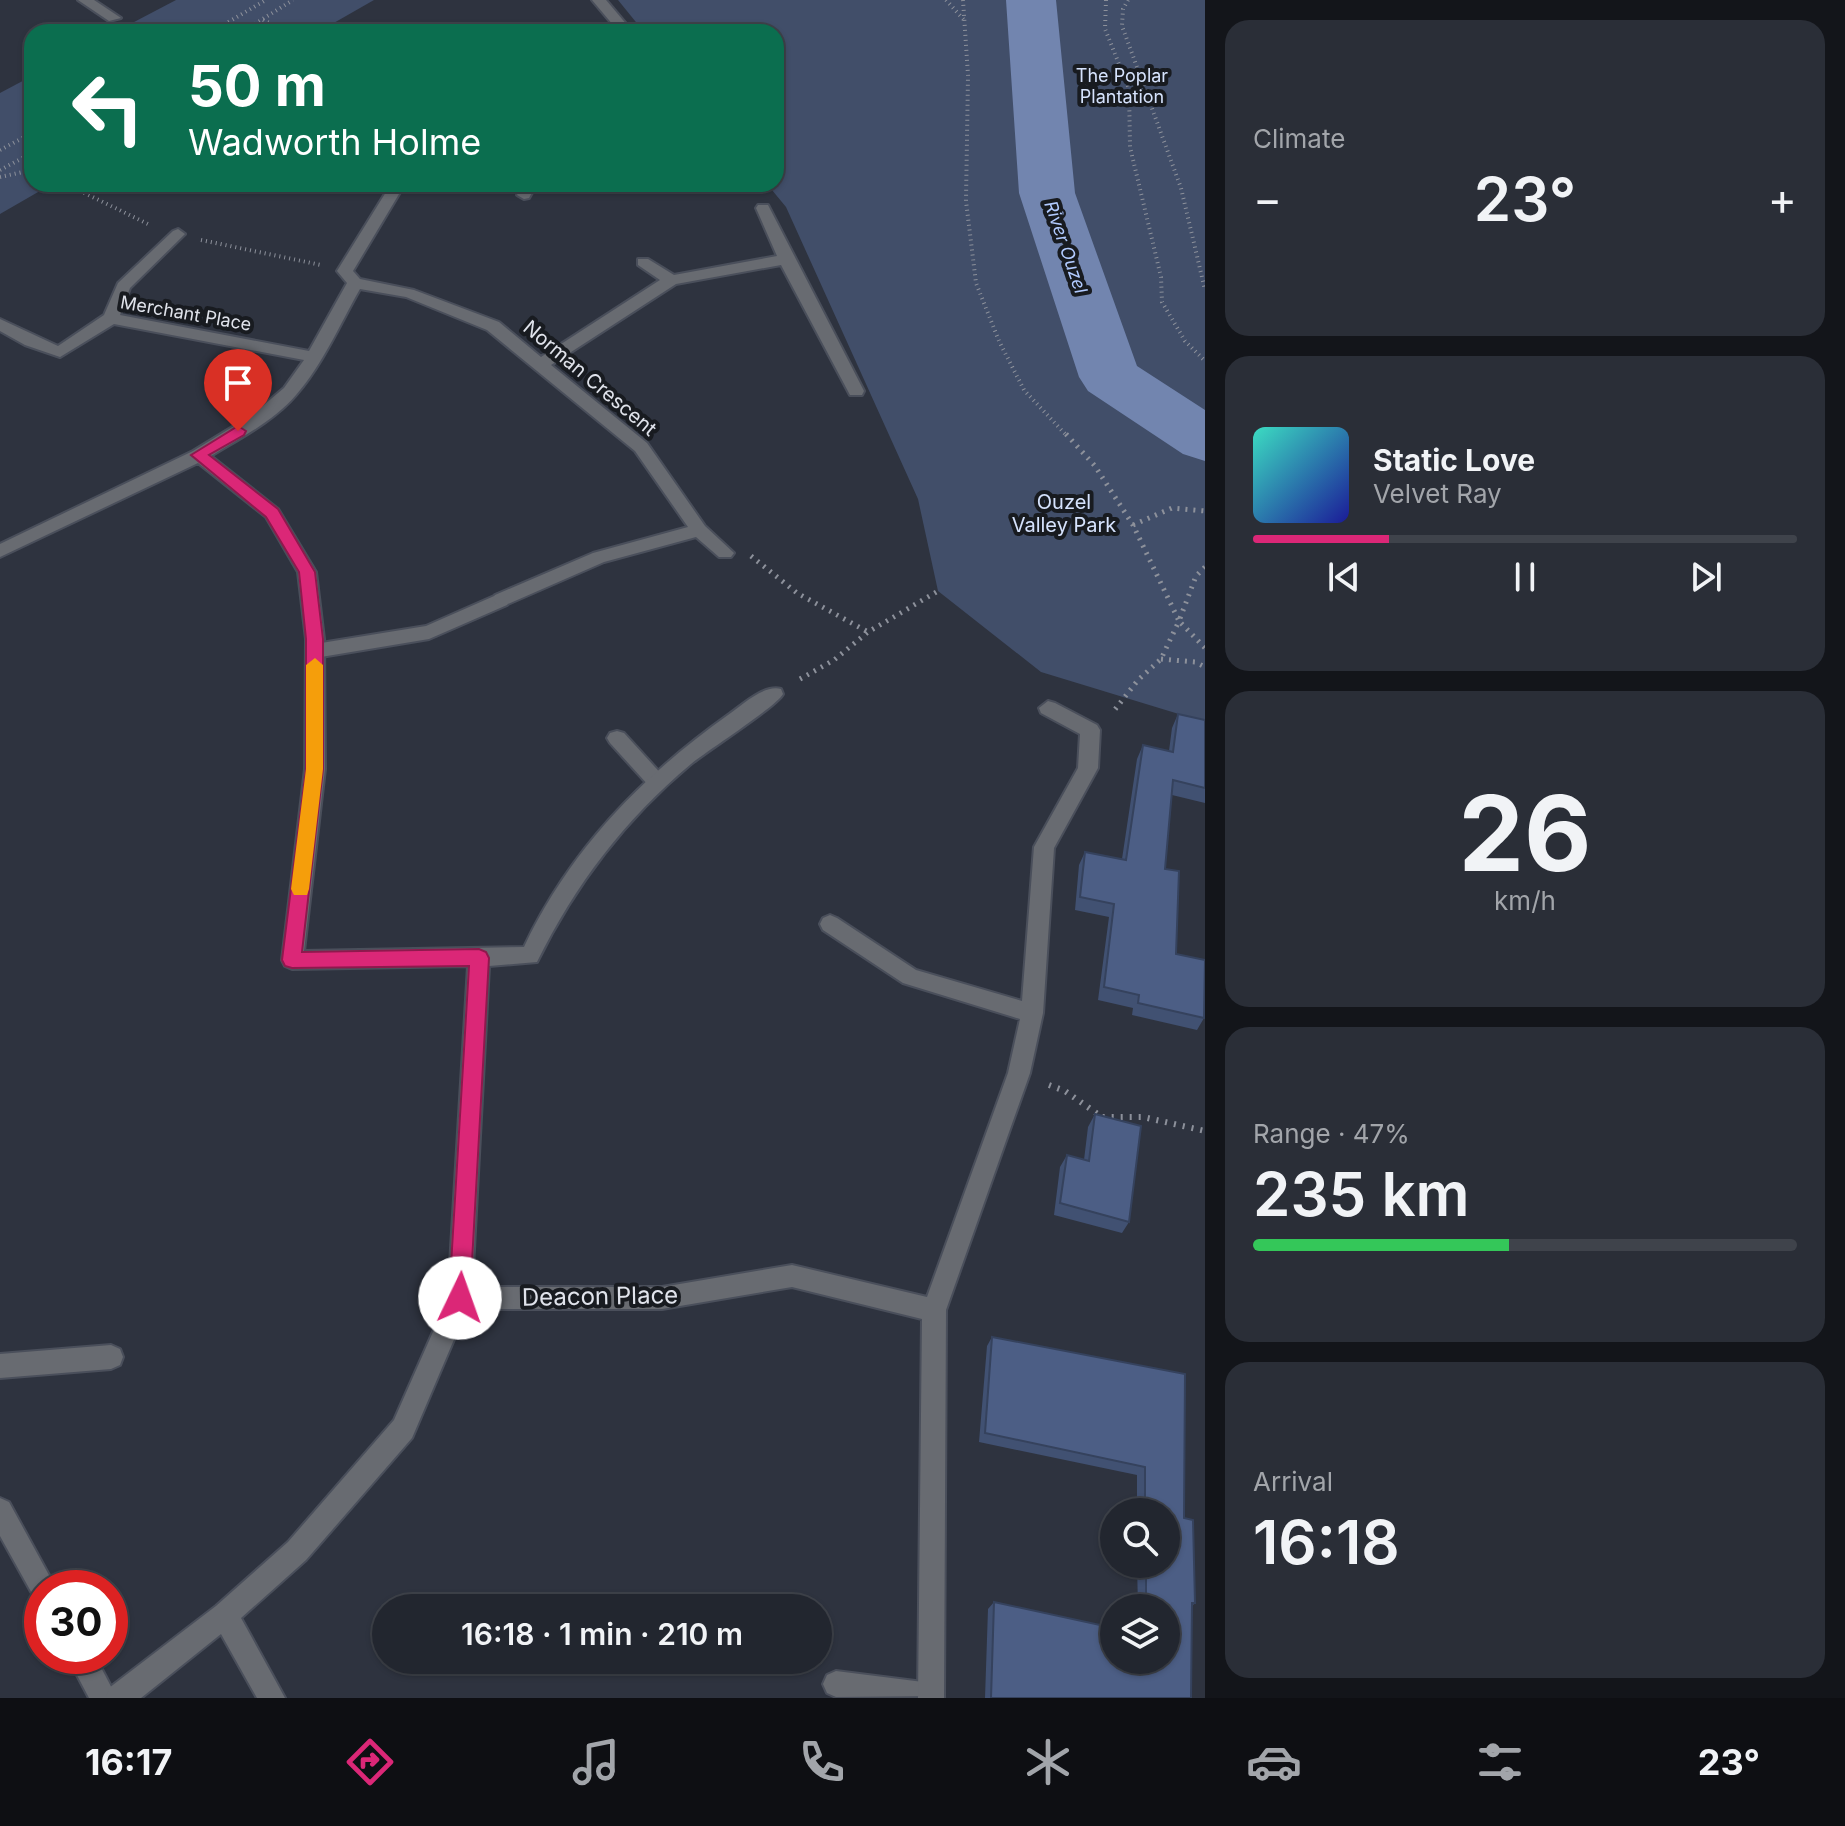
<!DOCTYPE html>
<html lang="en">
<head>
<meta charset="utf-8">
<style>
	:root { --surface:#22262f; --page:#2a2e37; --text:#f1f3f6; --muted:#a2a5aa; --line:#3f434b; --accent:#db2777 }
	body { margin:0; font-family:Inter,sans-serif; background:var(--page); color:var(--text); height:100vh; display:flex; flex-direction:column; font-size:30px; white-space:nowrap }
	* { box-sizing:border-box; margin:0 }
	p { font-size:26px; color:var(--muted) }
	.icon { flex:none; width:44px; height:44px; fill:none; stroke:currentColor; stroke-width:2; stroke-linecap:round; stroke-linejoin:round }
	.map { position:relative; flex:1; overflow:hidden }
	.panel { display:flex; flex-direction:column; gap:20px; padding:20px; background:#13151a; width:640px }
	.panel>* { flex:none }
	.guide { position:absolute; left:24px; top:24px; width:760px; height:168px; border-radius:24px; box-shadow:0 2px 6px #0004,0 0 0 2px var(--line); background:#0b6e4f; color:#fff; overflow:hidden }
	.fabs { position:absolute; left:1100px; top:1498px; display:grid; gap:16px }
	.fabs a { display:grid; place-items:center; width:80px; height:80px; border-radius:50%; background:var(--surface); box-shadow:0 2px 6px #0004,0 0 0 2px var(--line); font-size:40px }
	.speed { position:absolute; left:24px; top:1570px; display:flex; gap:16px; font-size:40px; font-weight:700; text-align:center }
	.speed>* { display:grid; place-content:center; width:104px; height:104px; border-radius:50%; background:var(--surface); box-shadow:0 2px 6px #0004,0 0 0 2px var(--line); line-height:1 }
	.speed .limit { border:12px solid #d22; background:#fff; color:#111 }
	.pin { position:absolute; display:grid; place-items:center; width:68px; height:68px; color:#fff; margin:-82px -34px; border-radius:50% 50% 50% 0; rotate:-45deg; box-shadow:0 0 8px #0007 }
	.pin .icon { rotate:45deg }
	.me { position:absolute; width:88px; margin:-44px; rotate:3deg; stroke-linejoin:round; filter:drop-shadow(0 0 6px #0008) }
	.turn { display:flex; align-items:center; gap:28px; height:168px; padding:0 32px; font-size:36px }
	.turn .icon { width:104px; height:104px; stroke-width:2.5 }
	.turn b { display:block; font-size:56px; line-height:68px }
	.big { font-size:60px; font-weight:600; line-height:1.1 }
	.panel .card { flex:1; display:flex; flex-direction:column; justify-content:center; gap:12px; min-width:0; padding:0 28px; border-radius:24px; background:var(--page) }
	.panel .dial { align-items:center; gap:0 }
	.dial b { font-size:104px; line-height:1 }
	.song { display:flex; align-items:center; gap:24px }
	.cover { width:96px; height:96px; border-radius:12px; background:linear-gradient(135deg,hsl(170 70% 55%),hsl(240 70% 35%)) }
	.played { height:8px; border-radius:4px; background:linear-gradient(90deg,var(--accent) 25%,var(--line) 25%) }
	.keys { display:flex; justify-content:space-around; direction:ltr }
	.heat { display:flex; justify-content:space-between; align-items:center; font-size:44px; direction:ltr }
	.charge { height:12px; border-radius:6px; background:linear-gradient(90deg,#34c759 47%,var(--line) 0) }
	.trip { position:absolute; left:372px; top:1594px; width:460px; height:80px; border-radius:40px; background:var(--surface); box-shadow:0 2px 6px #0004,0 0 0 2px var(--line); font-weight:600; line-height:80px; text-align:center }
	.tab-bar { display:flex; height:128px; justify-content:space-around; align-items:center; background:#0e0f13; color:var(--muted) }
	.tab-bar .icon { width:56px; height:56px }
	.tab-bar .current { color:var(--accent) }
	.tab-bar b { font-size:36px; color:var(--text) }
	main { display:flex; flex:1; min-height:0 }
	.map>svg:first-child { display:block }
</style>
</head>
<body>
<main>
<div class="map">
<svg width="1205" height="1698" viewBox="0 0 1205 1698">
	<rect width="100%" height="100%" fill="#2e333f"/>
	<g fill="#414e69">
		<path d="M176 0H374L318 32H115Z"/>
		<path d="M618 0H1205V722L1041 672 938 591 918 499 786 207 767 184H776V32H644Z"/>
		<path d="M32 76V184H52L0 214V93Z"/>
	</g>
	<g fill="none" stroke-linecap="round" stroke-linejoin="round">
		<path fill="#7285af" fill-rule="evenodd" d="M1006 0H1056L1075 193 1137 366 1205 410V461L1183 454 1088 391 1079 377 1019 193Z"/>
		<g stroke="#4a4f5b" stroke-width="4">
			<g id="lane">
				<path d="M523 184H537L529 198 524 199 517 195Z"/>
				<path d="M501 593 510 600 507 605 429 639 315 658 306 651 315 644 426 626Z"/>
				<path d="M617 731 624 733 664 777 667 782 664 787H650L610 743 607 738 610 733Z"/>
				<path d="M111 1345 120 1349 123 1357 120 1365 111 1369 0 1378V1354Z"/>
				<path d="M0 1498 9 1502 56 1588H42V1601L34 1597 0 1536Z"/>
				<path d="M67 1656H95L117 1698H89Z"/>
				<path d="M836 1671 931 1683 941 1686 944 1696 836 1697 827 1693 823 1684 827 1675Z"/>
			</g>
		</g>
		<g stroke="#4a4f5b" stroke-width="4">
			<g id="street">
				<path d="M78 0H94L121 18 109 21Z"/>
				<path d="M592 0H606L633 32H619Z"/>
				<path d="M391 184H405L353 271 360 279 414 290 499 322 541 357 660 280 638 265V259H648L674 275 777 256 756 208 758 205H768L864 391 862 395H850L781 265 676 284 551 365 647 443 705 526 734 553 731 557H719L696 537 604 562 501 607 492 600 495 595 593 553 688 527 635 451 487 330 406 297 360 289C340 324 323 364 296 395 274 421 240 438 211 456L278 509 316 572 324 639 325 769 304 951 524 947C570 850 641 777 728 715 741 706 764 684 781 689L783 694C777 706 707 751 691 764 624 820 575 885 537 962L489 966 472 1287H662L792 1265 927 1297 1008 1073 1020 1019 903 983 823 930 820 924 823 918 830 915 837 918 916 970 1022 1001 1034 847 1078 768 1080 734 1041 713 1039 708 1048 701 1055 703 1097 725 1100 730 1098 768 1054 848 1043 1013 1030 1073 946 1310 944 1698H918L922 1319 792 1287 662 1309H467L412 1438 306 1560 241 1618 285 1698H257L221 1634 141 1698H106L109 1688 216 1606 288 1542 394 1420 448 1298 468 966 292 969 285 966 282 960 305 769 306 639 298 572 266 517 198 463 0 557V544L193 451 252 415 284 388 304 360 114 324 60 357 25 345 0 331V319L58 346 104 315 118 283 173 231 178 229 185 234 130 288 120 315 309 351 347 283 337 271Z"/>
			</g>
		</g>
		<g stroke="#8d919b" stroke-width="4" stroke-dasharray="1 4" stroke-linecap="butt">
			<path d="M946 0 965 21"/>
			<path d="M963 0 968 75 966 201 976 283 999 341 1024 390 1067 436"/>
			<path d="M1106 0 1105 29 1129 89 1130 147 1161 277 1162 302 1185 341 1205 361"/>
			<path d="M1128 0 1123 9 1122 26 1181 188 1205 290"/>
			<path d="M263 20 290 32"/>
			<path d="M211 32 266 0"/>
			<path d="M242 32 293 0"/>
			<path d="M0 150 32 133"/>
			<path d="M0 170 32 153"/>
			<path d="M0 177 32 170"/>
			<path d="M66 184 150 225"/>
			<path d="M201 240 321 265"/>
		</g>
		<g stroke="#8d919b" stroke-width="5" stroke-dasharray="2 6" stroke-linecap="butt">
			<path d="M1066 434 1095 466 1133 525 1179 621 1161 659 1138 680 1113 712"/>
			<path d="M1133 525 1172 508 1205 511"/>
			<path d="M751 556 797 593 868 632"/>
			<path d="M1205 567 1196 576 1179 621 1205 648"/>
			<path d="M1161 659 1195 662 1205 667"/>
			<path d="M800 679 834 660 868 632 938 591"/>
		</g>
		<path stroke="#8d919b" stroke-width="6" stroke-dasharray="2 7" stroke-linecap="butt" d="M1049 1085 1065 1091 1102 1117H1143L1205 1131"/>
		<use href="#lane" fill="#686b71" fill-rule="evenodd"/>
		<use href="#street" fill="#686b71" fill-rule="evenodd"/>
	</g>
	<g fill="#415172">
		<path d="M1178 714 1205 720V803L1172 795 1165 869 1176 954 1204 1018 1197 1030 1132 1015 1133 1008 1098 1000 1109 917 1075 910 1079 865 1085 852 1122 859 1137 759 1143 745 1169 751 1172 728Z"/>
		<path d="M1095 1114 1129 1222 1122 1233 1054 1215 1060 1167 1067 1155 1084 1160 1088 1127Z"/>
		<path d="M992 1337 1185 1374 1184 1518 1195 1603 1192 1606 1191 1698H985L988 1609 994 1602 1166 1660V1608H1138L1137 1564H1166V1512H1137V1475L979 1442 987 1346Z"/>
	</g>
	<g fill="#4c5e85" stroke="#35425d" stroke-width="2">
		<path d="M1178 714 1205 720V788L1173 780 1165 869 1179 871 1176 954 1205 960 1204 1018 1138 1003 1139 995 1104 987 1114 904 1080 897 1085 852 1126 860 1143 745 1173 752Z"/>
		<path d="M1095 1114 1141 1126 1129 1222 1060 1203 1067 1155 1089 1161Z"/>
		<path d="M992 1337 1185 1374 1184 1518 1193 1520 1195 1603H1192L1191 1698H991L994 1602 1114 1628V1660H1166V1608H1146V1564H1166V1512H1145V1467L985 1433Z"/>
	</g>
	<path fill="#db2777" stroke="#8e194d" stroke-width="2" d="M238 426 246 431 244 435 209 455 278 509 315 572 323 639V769L302 952 479 949 486 952 489 958 470 1298 467 1305 460 1308 452 1305 449 1298 469 966 292 968 285 966 282 960 306 769V639L299 572 266 517 191 455Z"/>
	<path fill="#f59e0b" d="M315 658 323 665V769L309 889 307 895H294L291 889 306 769V665Z"/>
	<g text-anchor="middle" dominant-baseline="central" stroke-width="8" stroke-linejoin="round" paint-order="stroke">
		<g font-size="18" fill="#d6e3fd" stroke="#181b20">
			<text x="1122" y="75">The Poplar<tspan x="1122" dy="21">Plantation</tspan></text>
		</g>
		<g font-size="18" font-style="italic" fill="#b2cbff" stroke="#181b20">
			<text transform="translate(1066 247) rotate(71)">River Ouzel</text>
		</g>
		<g font-size="18" fill="#e0e3eb" stroke="#181b20">
			<text transform="translate(186 313) rotate(10)">Merchant Place</text>
		</g>
		<g font-size="20" fill="#e0e3eb" stroke="#181b20">
			<text transform="translate(590 378) rotate(40)">Norman Crescent</text>
		</g>
		<g font-size="20" fill="#d6e3fd" stroke="#181b20">
			<text x="1064" y="502">Ouzel<tspan x="1064" dy="23">Valley Park</tspan></text>
		</g>
		<g font-size="24" fill="#e0e3eb" stroke="#181b20">
			<text transform="translate(600 1296) rotate(-1)">Deacon Place</text>
		</g>
	</g>
</svg>
<div class="fabs">
<a><svg class="icon" aria-label="search" viewBox="0 0 24 24"><circle cx="10" cy="10" r="6"/><path d="M15 15l6 6"/></svg></a>
<a><svg class="icon" aria-label="layers" viewBox="0 0 24 24"><path d="M12 4l9 5-9 5-9-5zM3 14l9 5 9-5"/></svg></a>
</div>
<div class="speed"><div class="limit">30</div></div>
<div class="pin" style="left:238px;top:431px;background:#d93025"><svg class="icon" aria-label="arrive" viewBox="0 0 24 24"><path d="M6 21V4h12l-3 4 3 4H6"/></svg></div>
<svg class="me" style="left:460px;top:1298px" viewBox="-20 -20 40 40"><circle r="19" fill="#fff"/><path d="M0-13L10 11 0 6-10 11z" fill="#db2777"/></svg>
<div class="trip">16:18 · 1 min · 210 m</div>
<div class="guide">
<div class="turn"><svg class="icon" aria-label="left" viewBox="0 0 24 24"><path d="M17 20v-9H6M10 6l-5 5 5 5"/></svg><div><b>50 m</b>Wadworth Holme</div></div>
</div>
</div>
<section class="panel">
<div class="card"><p>Climate</p>
<div class="heat"><a>−</a><b class="big">23°</b><a>+</a></div>
</div>
<div class="card">
<div class="song"><i class="cover"></i><div><b>Static Love</b><p>Velvet Ray</p></div></div>
<div class="played"></div>
<div class="keys"><svg class="icon" aria-label="previous" viewBox="0 0 24 24"><path d="M18 5L8 12l10 7zM5 5v14"/></svg><svg class="icon" aria-label="pause" viewBox="0 0 24 24"><path d="M8 5v14M16 5v14"/></svg><svg class="icon" aria-label="next" viewBox="0 0 24 24"><path d="M6 5l10 7-10 7zM19 5v14"/></svg></div>
</div>
<div class="card dial"><b>26</b><p>km/h</p></div>
<div class="card"><p>Range · 47%</p><b class="big">235 km</b><div class="charge"></div></div>
<div class="card"><p>Arrival</p><b class="big">16:18</b></div>
</section>
</main>
<nav class="tab-bar">
<b>16:17</b>
<svg class="icon current" aria-label="directions" viewBox="0 0 24 24"><path d="M12 3l9 9-9 9-9-9zM9 14v-3h6M13 9l2 2-2 2"/></svg>
<svg class="icon" aria-label="music" viewBox="0 0 24 24"><path d="M9 18V5l10-2v13"/><circle cx="6" cy="18" r="3"/><circle cx="16" cy="16" r="3"/></svg>
<svg class="icon" aria-label="phone" viewBox="0 0 24 24"><path d="M5 4h4l2 5-3 2q2 4 5 5l2-3 5 2v4C11 20 4 13 5 4z"/></svg>
<svg class="icon" aria-label="climate" viewBox="0 0 24 24"><path d="M12 3v18M4 7l16 10M4 17L20 7"/></svg>
<svg class="icon" aria-label="car" viewBox="0 0 24 24"><path d="M5 17H2v-5l4-1 3-4h7l3 4 3 1v5h-3M9 17h6M6 11h13"/><circle cx="7" cy="17" r="2"/><circle cx="17" cy="17" r="2"/></svg>
<svg class="icon" aria-label="filters" viewBox="0 0 24 24"><path d="M4 7h16M4 17h16"/><circle cx="9" cy="7" r="2"/><circle cx="15" cy="17" r="2"/></svg>
<b>23°</b>
</nav>
</body>
</html>
